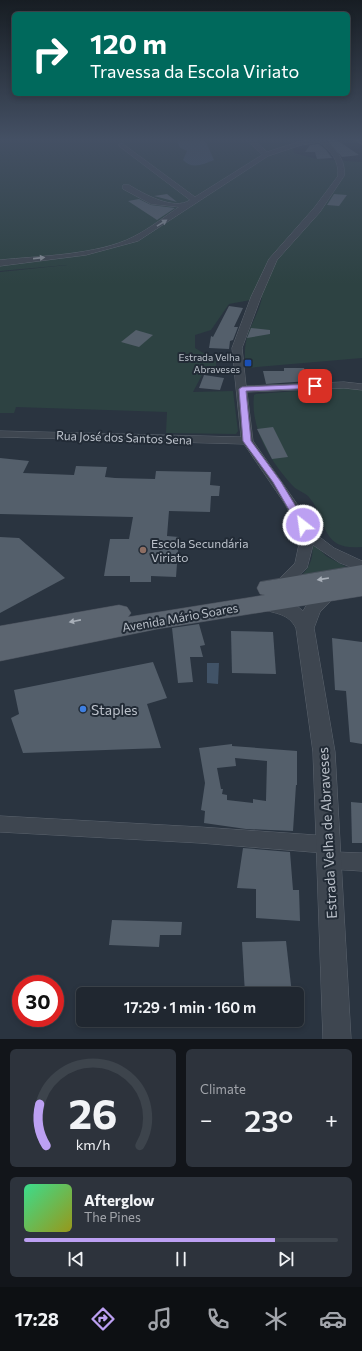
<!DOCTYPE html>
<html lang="en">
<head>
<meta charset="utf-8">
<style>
	:root { --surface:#202730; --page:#2d333c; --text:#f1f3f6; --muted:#a2a5ab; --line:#3d444c; --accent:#bca0f2 }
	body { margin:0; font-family:Commissioner,sans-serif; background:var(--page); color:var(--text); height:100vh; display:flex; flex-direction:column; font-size:15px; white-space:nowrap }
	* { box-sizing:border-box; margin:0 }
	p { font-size:13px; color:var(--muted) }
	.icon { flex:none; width:22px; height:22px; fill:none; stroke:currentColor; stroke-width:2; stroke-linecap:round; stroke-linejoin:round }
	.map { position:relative; height:1039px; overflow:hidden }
	.side { display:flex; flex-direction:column; gap:10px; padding:10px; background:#12151a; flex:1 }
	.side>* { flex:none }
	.hud { position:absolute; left:12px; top:12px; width:338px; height:84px; border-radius:6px; box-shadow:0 2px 6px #0003,0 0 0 1px var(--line); background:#00695c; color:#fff; overflow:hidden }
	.speed { position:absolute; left:12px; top:975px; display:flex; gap:8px; font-size:20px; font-weight:700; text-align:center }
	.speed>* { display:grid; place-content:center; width:52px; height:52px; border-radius:50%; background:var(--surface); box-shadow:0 2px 6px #0003,0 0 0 1px var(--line); line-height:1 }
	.speed .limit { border:6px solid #d22; background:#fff; color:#111 }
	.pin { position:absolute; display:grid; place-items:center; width:34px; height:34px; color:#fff; margin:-17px; border-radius:8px; box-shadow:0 2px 6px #0006 }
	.me { position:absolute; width:44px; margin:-22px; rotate:330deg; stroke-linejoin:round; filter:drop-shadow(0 0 3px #0008) }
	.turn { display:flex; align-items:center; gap:14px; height:84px; padding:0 12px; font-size:18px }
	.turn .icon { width:52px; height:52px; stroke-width:2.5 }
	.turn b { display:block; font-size:28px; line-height:34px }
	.big { font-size:30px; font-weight:600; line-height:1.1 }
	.side .tile { flex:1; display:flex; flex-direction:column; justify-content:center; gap:6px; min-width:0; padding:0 14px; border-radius:6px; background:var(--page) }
	.side .dial { align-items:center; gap:0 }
	.dial svg { height:104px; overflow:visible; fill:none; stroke:var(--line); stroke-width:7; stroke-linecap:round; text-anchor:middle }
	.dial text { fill:var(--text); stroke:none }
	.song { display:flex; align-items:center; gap:12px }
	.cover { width:48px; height:48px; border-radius:6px; background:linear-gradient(135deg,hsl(150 70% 55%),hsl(60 70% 35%)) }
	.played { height:4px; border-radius:2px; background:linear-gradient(90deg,var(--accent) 80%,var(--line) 80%) }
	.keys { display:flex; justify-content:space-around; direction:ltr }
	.heat { display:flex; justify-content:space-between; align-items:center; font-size:22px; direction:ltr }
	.side .tiles { flex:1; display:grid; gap:10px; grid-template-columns:1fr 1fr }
	.tile:last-child { grid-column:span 2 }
	.trip { position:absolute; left:76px; top:987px; width:228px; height:40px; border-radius:6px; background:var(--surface); box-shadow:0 2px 6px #0003,0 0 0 1px var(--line); font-weight:600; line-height:40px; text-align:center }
	.menu { display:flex; height:64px; justify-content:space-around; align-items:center; background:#0d1013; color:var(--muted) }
	.menu .icon { width:28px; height:28px }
	.menu .active { color:var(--accent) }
	.menu b { font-size:18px; color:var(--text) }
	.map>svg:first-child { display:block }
</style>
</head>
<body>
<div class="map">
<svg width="362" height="1039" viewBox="0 0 362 1039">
	<rect width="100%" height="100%" fill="#2a3440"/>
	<g fill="#2d4242">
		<path d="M0 138H301L287 145 293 149 294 153 317 159 362 162V358L246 368C241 333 254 328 262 298L229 304 211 330 195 335V348L216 361V370L204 371 193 392 233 391 238 431 236 434 166 433 167 412 16 407 14 413H0V272L67 265 0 271Z"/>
		<path d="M339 388H362V547C318 551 329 519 308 496 305 493 299 491 295 488 272 464 250 430 254 395L256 394Z"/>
		<path d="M312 542 326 556 350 569 301 576C311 566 314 556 312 542Z"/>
	</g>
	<g fill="#415367">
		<path d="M197 140 206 142 214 160C204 164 192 170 183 160L187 151 179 147 178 142Z"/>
		<path d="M207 663H219L218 684 207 683Z"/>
	</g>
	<g fill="#545f6b" fill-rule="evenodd">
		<path d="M325 138H334L359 155 342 157Z"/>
		<path d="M319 144 326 150 332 158 317 159 315 152H305L310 145Z"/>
		<path d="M167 194 177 202 154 196Z"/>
		<path d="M334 194 347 195 339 206 327 205Z"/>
		<path d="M139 199 151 205 175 208 157 220 128 201Z"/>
		<path d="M229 306 243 308 234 327H238L233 340 230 341 229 349 209 348 211 336 213 337Z"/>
		<path d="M251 328 270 330V334L247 338Z"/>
		<path d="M136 330 153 335 139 347 121 342Z"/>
		<path d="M284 368H304L309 381 266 384 263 371H284Z"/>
		<path d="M204 375 224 378 220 390 199 388Z"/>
		<path d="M273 427 288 457 272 459 257 429Z"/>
		<path d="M0 458 29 461 23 473 74 475 76 466 107 467 105 477 115 478 155 479 156 471 211 472 210 485 220 486 219 496H211L210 512 169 511 167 536 179 537 176 577 151 576V582H130V576H104L110 539H129L133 517 0 514Z"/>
		<path d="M0 537 19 538 65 578 0 613Z"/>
		<path d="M199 624 205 645 200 646 203 657H190L193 682 178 683 172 628Z"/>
		<path d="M231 631 273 632 276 674 232 673Z"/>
		<path d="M332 638 362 642V744L350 742 346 691 335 690Z"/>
		<path d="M153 662 167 698 147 704 161 748 23 753 11 718 19 714 14 690Z"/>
		<path d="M232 744V746L297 751V785H296L293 831 246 829 204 823 205 811 201 810 205 783 199 748ZM235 758 267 761 266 801 253 799V803L227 800V795L222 794 223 789H221L217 768 236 766Z"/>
		<path d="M351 802 362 803V843H352Z"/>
		<path d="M243 848 290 852 293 890H299L300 921 256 918V889L237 888Z"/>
		<path d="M112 920 182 922 181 935H160L159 947 109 945Z"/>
		<path d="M286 941 292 994H245L242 942Z"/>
	</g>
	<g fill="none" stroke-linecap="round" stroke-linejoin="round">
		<g stroke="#5c646e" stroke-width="1">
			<g id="minor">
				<path d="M245 138H252L267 152 298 142 322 138C335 148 346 159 344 176L320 212 277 260 261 297 242 348 246 386 344 382 362 384V390L344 388 247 392 253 441 297 504 313 532 334 548 362 561V571L340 563 313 545 307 568 284 589 279 591 274 589 272 586 295 563 301 535 285 504 244 444 0 437V431L241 437 232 348 251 297 269 259 314 208 338 176C339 160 331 151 319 142L301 145 268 156 138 241 86 255 0 266V260C39 256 98 255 133 237 149 229 164 217 179 207L151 204 123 189V185H129C144 194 174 211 190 200L119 146V144H123L195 197 262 155Z"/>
				<path d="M0 816 200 827 329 836 336 839 338 845 334 852 362 853V871L329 869 322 866 319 860 324 853 200 843 0 832Z"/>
			</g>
		</g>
		<g stroke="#5c646e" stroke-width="1">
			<path id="tertiary" d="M330 587 336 589 339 593 320 612 314 628 335 752 351 1039H323L313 752 296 628C288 613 276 614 262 609L259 605 262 601C275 597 293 601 303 611 309 600 318 590 330 587Z"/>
		</g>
		<g stroke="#5c646e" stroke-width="1">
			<path id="secondary" d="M351 138H362V144Z"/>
		</g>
		<g stroke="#484f5a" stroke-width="1">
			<path id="primary" d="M362 565V596L157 629 0 661V626L119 605 127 607 131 613 128 617 265 595 260 594 257 588 260 582Z"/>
		</g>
		<use href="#minor" fill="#3e4650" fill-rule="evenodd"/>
		<use href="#tertiary" fill="#3e4650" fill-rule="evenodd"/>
		<use href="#secondary" fill="#4c5663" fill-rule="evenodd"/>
		<use href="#primary" fill="#5c6570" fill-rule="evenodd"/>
	</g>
	<defs><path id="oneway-solid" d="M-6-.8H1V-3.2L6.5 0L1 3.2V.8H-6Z"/></defs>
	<g fill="#838a93">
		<use href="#oneway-solid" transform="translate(162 223) rotate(-32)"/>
		<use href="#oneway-solid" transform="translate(39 258) rotate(-6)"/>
	</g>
	<g fill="#a8afb8">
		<use href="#oneway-solid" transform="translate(323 579) rotate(171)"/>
		<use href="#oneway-solid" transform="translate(75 621) rotate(169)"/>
	</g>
	<linearGradient id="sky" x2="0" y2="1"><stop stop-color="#171d23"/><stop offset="0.49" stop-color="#445064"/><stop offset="1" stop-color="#445064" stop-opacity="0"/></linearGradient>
	<rect width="362" height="284" fill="url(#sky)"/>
	<path fill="#bca0f2" stroke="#7a689d" d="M315 384 318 385V388L246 391 251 441 281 482 307 525 303 528 299 527 273 482 243 441 239 389 242 387Z"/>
	<rect fill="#1a4fb4" stroke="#222b36" stroke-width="1.5" x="244" y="359" width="8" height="8" rx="2"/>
	<circle fill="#8d6e63" stroke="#222b36" stroke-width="1.5" cx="143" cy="550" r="4"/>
	<circle fill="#3f7fe0" stroke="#222b36" stroke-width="1.5" cx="83" cy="709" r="4"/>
	<g text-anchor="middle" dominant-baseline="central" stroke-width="4" stroke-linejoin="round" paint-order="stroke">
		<g font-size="10" fill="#bbc1ca" stroke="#222b36" text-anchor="end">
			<text x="240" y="357">Estrada Velha<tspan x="240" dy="12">Abraveses</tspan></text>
		</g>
		<g font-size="12" fill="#bbc1ca" stroke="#222b36">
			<text transform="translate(124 437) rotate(2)">Rua José dos Santos Sena</text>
			<text transform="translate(180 617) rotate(-10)">Avenida Mário Soares</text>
		</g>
		<g font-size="12" fill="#bbc1ca" stroke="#222b36" text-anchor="start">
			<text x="151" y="543">Escola Secundária<tspan x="151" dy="14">Viriato</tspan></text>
		</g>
		<g font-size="14" fill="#bbc1ca" stroke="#222b36" text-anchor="start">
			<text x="91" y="709">Staples</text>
		</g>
		<g font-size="14" fill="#bbc1ca" stroke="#222b36">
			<text transform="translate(327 833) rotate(-93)">Estrada Velha de Abraveses</text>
		</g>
	</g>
</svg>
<div class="speed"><div class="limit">30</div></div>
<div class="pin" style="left:315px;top:386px;background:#d93025"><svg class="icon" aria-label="arrive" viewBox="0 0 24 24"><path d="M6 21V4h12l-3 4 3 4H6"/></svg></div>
<svg class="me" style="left:303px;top:525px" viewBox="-20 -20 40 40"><circle r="17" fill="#bca0f2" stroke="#fff" stroke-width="3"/><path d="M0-11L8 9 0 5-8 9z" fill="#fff"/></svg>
<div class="trip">17:29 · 1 min · 160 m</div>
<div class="hud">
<div class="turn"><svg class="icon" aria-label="right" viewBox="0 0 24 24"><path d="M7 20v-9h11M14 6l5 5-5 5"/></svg><div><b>120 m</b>Travessa da Escola Viriato</div></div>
</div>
</div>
<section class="side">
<div class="tiles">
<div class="tile dial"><svg viewBox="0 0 100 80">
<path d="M14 69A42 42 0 1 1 86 69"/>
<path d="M14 69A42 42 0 0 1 9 37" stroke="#bca0f2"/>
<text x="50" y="56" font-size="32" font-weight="700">26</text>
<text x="50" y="72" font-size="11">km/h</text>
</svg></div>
<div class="tile"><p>Climate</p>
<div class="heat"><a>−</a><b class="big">23°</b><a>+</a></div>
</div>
<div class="tile">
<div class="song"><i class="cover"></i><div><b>Afterglow</b><p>The Pines</p></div></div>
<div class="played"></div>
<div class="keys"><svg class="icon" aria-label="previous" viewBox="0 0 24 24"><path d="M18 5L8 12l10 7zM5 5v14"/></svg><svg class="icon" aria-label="pause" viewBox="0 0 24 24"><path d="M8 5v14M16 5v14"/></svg><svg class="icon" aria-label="next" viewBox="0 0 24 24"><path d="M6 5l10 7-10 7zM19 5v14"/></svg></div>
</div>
</div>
</section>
<nav class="menu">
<b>17:28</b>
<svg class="icon active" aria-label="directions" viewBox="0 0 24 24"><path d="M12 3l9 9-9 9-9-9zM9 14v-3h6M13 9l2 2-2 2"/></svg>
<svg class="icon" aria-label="music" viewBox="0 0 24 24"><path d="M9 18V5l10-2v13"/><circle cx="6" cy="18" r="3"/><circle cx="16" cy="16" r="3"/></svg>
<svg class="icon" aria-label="phone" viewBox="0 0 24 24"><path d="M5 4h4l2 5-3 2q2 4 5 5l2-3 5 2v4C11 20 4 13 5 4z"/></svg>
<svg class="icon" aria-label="climate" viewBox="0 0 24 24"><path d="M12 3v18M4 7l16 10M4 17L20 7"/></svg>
<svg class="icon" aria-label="car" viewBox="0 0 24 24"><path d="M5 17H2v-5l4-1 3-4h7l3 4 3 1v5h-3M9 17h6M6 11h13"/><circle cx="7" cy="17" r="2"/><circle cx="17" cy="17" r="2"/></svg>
</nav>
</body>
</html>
